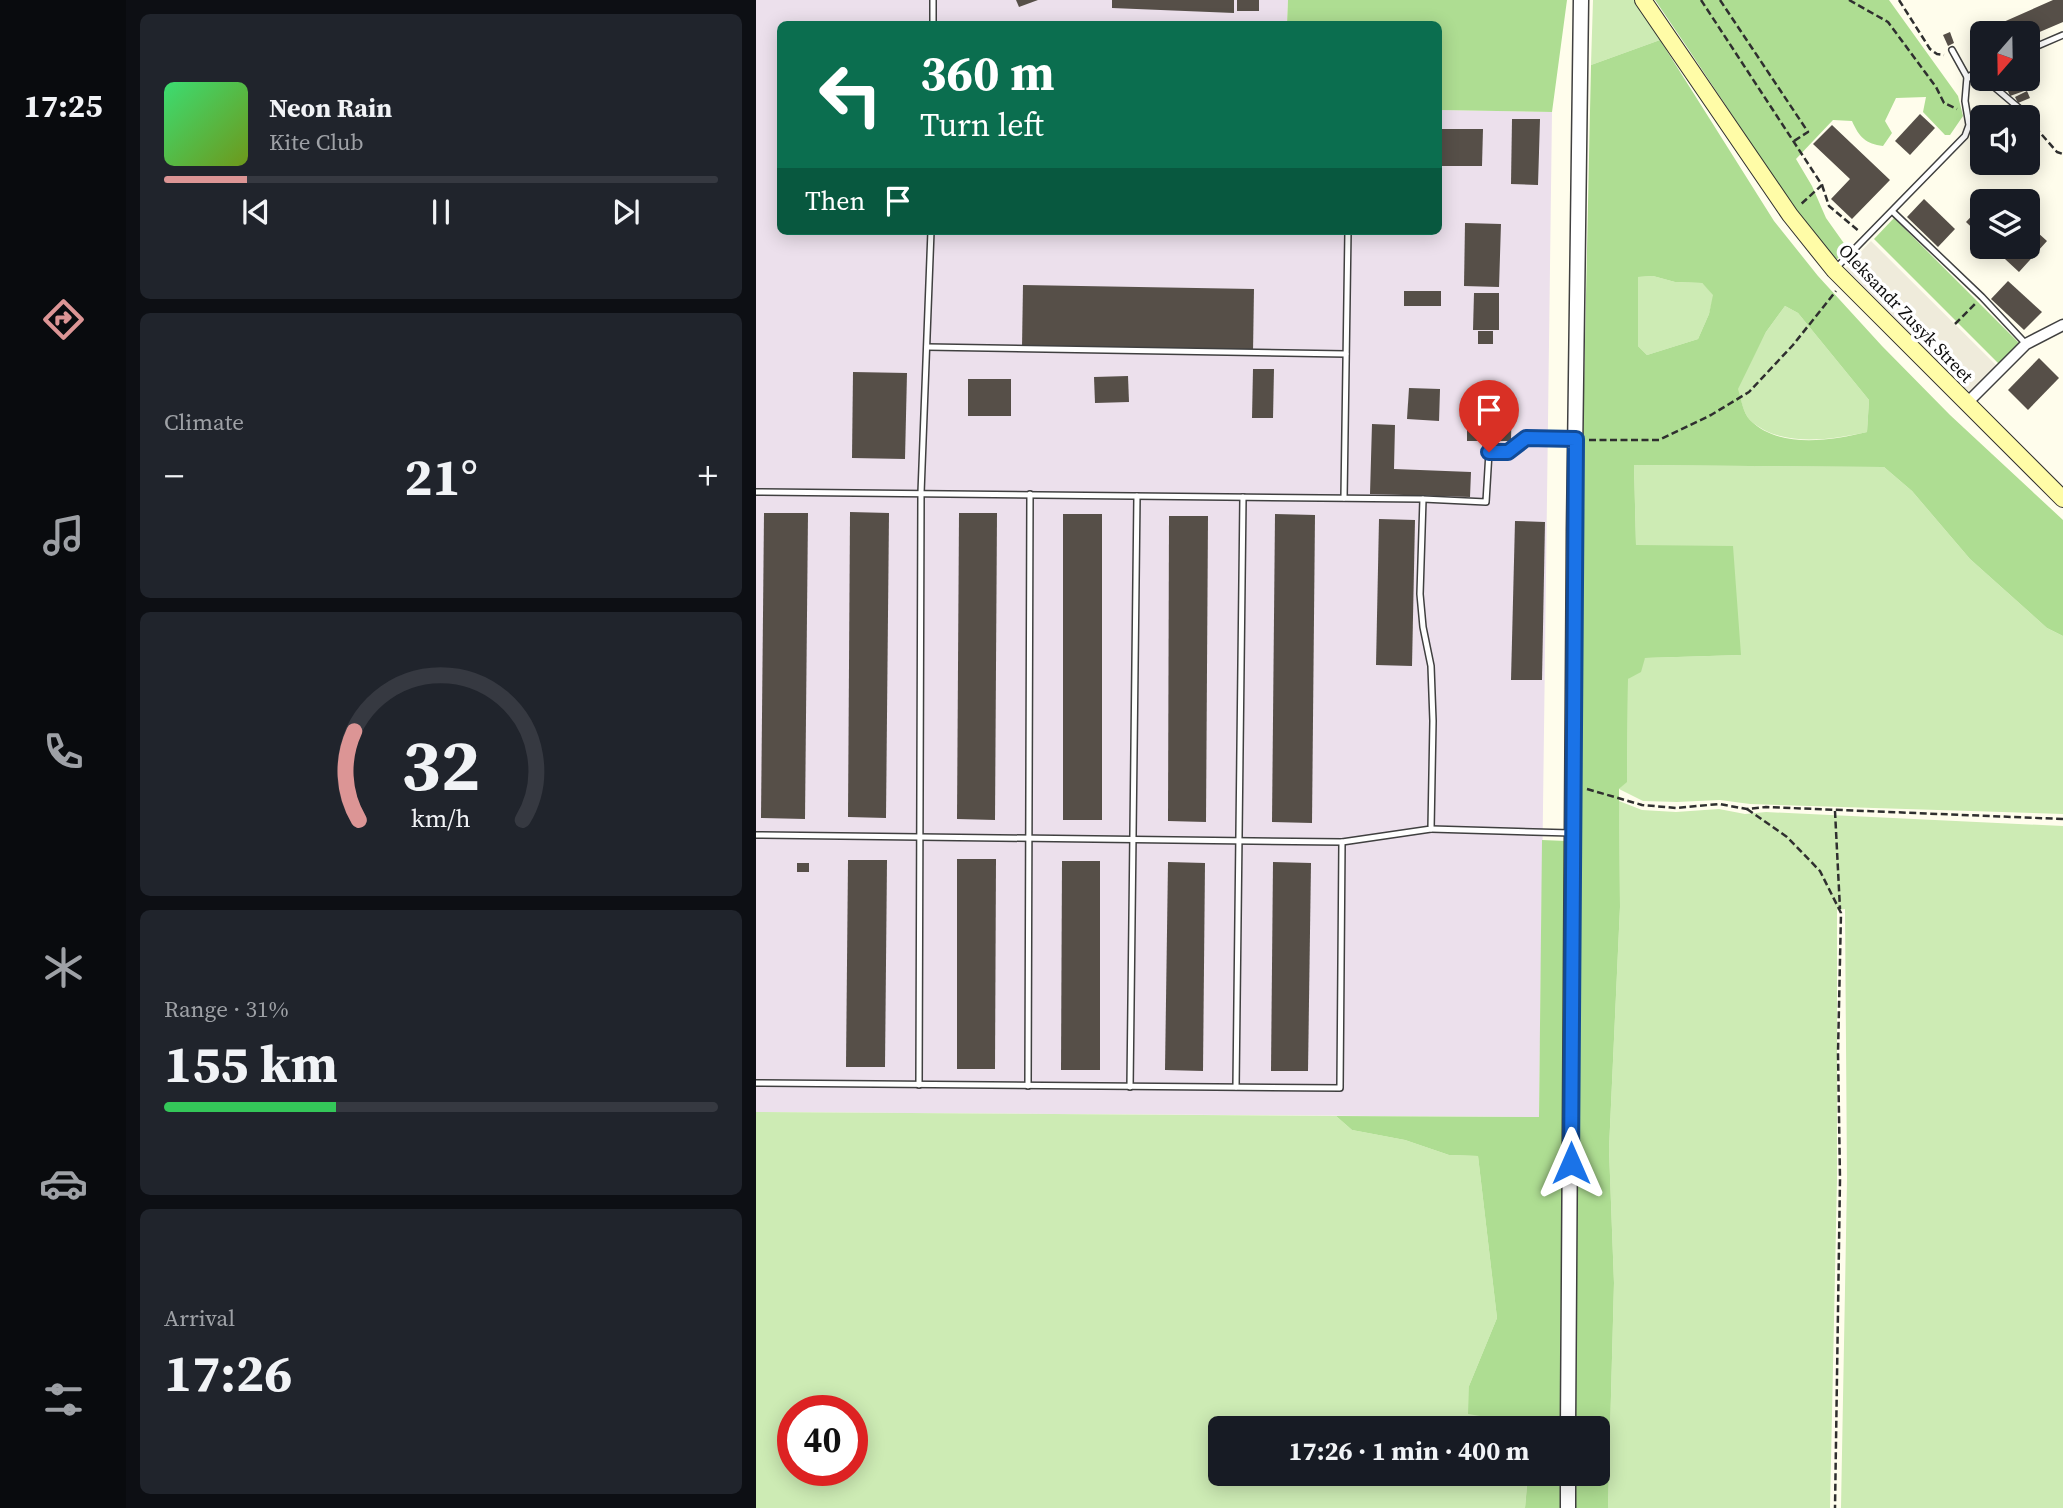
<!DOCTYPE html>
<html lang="en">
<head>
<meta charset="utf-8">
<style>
	:root { --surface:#171b24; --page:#20242c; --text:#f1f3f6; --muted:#9ea1a6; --line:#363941; --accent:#dc9595 }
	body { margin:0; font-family:"Source Serif 4",serif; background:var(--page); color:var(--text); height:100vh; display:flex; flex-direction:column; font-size:26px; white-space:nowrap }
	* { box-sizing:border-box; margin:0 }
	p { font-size:23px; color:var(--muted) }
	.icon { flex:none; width:38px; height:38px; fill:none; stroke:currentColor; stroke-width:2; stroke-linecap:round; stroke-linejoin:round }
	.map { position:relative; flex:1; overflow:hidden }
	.details { display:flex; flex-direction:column; gap:14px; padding:14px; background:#0d0f14; width:630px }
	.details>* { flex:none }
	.hud { position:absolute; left:21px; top:21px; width:665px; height:214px; border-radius:10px; box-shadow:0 4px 18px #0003; background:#0b6e4f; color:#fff; overflow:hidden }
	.needle { width:46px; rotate:200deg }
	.buttons { position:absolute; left:1214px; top:21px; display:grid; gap:14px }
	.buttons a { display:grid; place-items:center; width:70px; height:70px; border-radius:10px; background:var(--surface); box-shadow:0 4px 18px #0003; font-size:35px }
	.speed { position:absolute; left:21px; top:1395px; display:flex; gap:14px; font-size:35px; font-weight:700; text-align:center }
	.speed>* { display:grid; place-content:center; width:91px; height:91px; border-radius:50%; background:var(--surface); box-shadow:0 4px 18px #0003; line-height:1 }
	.speed .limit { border:10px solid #d22; background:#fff; color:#111 }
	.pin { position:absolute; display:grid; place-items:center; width:60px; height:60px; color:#fff; margin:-72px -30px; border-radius:50% 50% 50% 0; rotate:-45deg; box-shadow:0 0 7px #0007 }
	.pin .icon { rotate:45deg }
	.me { position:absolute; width:77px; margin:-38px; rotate:0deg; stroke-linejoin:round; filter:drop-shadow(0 0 5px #0008) }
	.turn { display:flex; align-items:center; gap:24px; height:147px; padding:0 28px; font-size:32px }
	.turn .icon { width:91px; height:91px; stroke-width:2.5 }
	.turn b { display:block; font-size:49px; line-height:60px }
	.then { display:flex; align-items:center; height:66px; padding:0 28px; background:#0003; gap:14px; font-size:26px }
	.big { font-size:52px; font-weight:700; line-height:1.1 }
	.details .widget { flex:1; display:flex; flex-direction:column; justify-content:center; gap:10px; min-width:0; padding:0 24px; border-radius:10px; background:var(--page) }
	.details .dial { align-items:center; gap:0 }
	.dial svg { height:182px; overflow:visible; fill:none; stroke:var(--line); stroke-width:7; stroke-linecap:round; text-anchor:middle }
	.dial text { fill:var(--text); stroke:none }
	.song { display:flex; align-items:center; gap:21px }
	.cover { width:84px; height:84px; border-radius:10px; background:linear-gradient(135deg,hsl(140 70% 55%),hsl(80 70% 35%)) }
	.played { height:7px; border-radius:4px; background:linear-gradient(90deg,var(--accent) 15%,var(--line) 15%) }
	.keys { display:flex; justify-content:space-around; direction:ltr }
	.heat { display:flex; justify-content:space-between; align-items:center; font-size:38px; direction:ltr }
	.charge { height:10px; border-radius:5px; background:linear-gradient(90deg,#34c759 31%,var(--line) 0) }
	.trip { position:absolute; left:452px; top:1416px; width:402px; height:70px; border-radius:10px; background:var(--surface); box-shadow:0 4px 18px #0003; font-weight:700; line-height:70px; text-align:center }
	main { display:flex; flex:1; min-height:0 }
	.menu { display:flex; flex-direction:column; width:126px; justify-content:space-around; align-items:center; background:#090b0e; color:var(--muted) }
	.menu .icon { width:49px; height:49px }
	.menu .on { color:var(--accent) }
	.menu b { font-size:32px; color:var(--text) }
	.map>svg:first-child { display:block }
</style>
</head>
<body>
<main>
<nav class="menu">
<b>17:25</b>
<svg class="icon on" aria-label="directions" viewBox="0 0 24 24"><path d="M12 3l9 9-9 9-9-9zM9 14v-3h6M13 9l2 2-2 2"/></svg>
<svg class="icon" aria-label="music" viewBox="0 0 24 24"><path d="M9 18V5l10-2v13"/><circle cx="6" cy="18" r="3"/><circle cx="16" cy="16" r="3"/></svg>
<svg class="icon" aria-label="phone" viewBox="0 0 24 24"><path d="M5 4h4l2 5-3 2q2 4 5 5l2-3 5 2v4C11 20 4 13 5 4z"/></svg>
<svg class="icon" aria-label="climate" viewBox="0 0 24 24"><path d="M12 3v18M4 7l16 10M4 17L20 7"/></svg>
<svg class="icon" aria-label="car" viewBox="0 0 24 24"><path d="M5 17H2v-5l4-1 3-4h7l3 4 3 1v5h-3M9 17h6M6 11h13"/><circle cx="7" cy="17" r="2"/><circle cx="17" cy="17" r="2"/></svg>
<svg class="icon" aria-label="filters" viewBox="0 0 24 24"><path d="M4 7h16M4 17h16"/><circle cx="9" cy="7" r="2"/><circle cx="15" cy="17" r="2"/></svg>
</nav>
<section class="details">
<div class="widget">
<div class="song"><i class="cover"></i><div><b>Neon Rain</b><p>Kite Club</p></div></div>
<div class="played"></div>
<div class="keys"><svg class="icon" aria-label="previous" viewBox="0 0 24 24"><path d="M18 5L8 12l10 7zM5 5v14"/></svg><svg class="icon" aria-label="pause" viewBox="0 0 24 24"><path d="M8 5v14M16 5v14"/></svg><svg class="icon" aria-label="next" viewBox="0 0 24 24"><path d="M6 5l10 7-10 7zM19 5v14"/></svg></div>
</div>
<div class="widget"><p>Climate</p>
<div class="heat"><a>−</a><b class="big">21°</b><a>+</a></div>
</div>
<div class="widget dial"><svg viewBox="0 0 100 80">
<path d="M14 69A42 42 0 1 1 86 69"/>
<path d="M14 69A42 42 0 0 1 12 30" stroke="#dc9595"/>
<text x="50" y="56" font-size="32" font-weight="700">32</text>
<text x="50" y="72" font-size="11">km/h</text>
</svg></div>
<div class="widget"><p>Range · 31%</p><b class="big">155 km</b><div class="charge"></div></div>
<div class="widget"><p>Arrival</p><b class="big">17:26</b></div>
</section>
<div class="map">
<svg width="1307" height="1508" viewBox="0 0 1307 1508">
	<rect width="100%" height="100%" fill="#fffdec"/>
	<path fill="#ece0ec" d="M0 0H532L531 24H24V231H682L683 110 796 112 783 1117 0 1112Z"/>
	<g fill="#cdebb4" fill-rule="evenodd">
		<path d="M837 0H879L904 40 835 65Z"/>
		<path d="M897 276 919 282 946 283 958 295 953 314 942 339 891 355 882 346V277Z"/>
		<path d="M1029 306 1042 313 1113 400 1111 432C1074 440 1024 448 994 420 987 413 985 398 981 389L1010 332Z"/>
		<path d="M878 465 1128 467 1156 491 1214 559 1291 628 1307 636V814L994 804 964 800 921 802 887 801 863 789 871 781 872 679 889 658 985 655 880 545Z"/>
		<path d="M863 801 886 810 920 812 963 809 989 814 1010 812 1307 826V1508H1085L1091 1180 1089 909 1081 910V1179L1074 1508H852L858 1283 853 1149 864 907Z"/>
		<path d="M0 1112 580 1116 596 1130 649 1140 693 1155 722 1156 741 1318 713 1386 763 1428H464V1474H772L769 1508H0ZM37 1410H96V1470H37Z"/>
	</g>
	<g fill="#aedd92" fill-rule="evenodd">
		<path d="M532 0H811L796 112 683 110 682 24H531Z"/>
		<path d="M899 0H1133L1202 96 1207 116 1194 135H1189L1167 112 1170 97 1140 98 1129 121 1136 133 1127 146C1110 144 1103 137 1096 121L1077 120 1040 159 1056 186 1070 218 1092 249 1078 262C1015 177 959 87 899 0Z"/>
		<path d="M904 40 1018 221 1062 276 1126 346 1194 415 1307 520V636L1291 628 1214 559 1156 491 1128 467 878 465 880 545 977 546 985 655 889 658 885 672 872 679 871 782 863 789 864 907 853 1149 858 1283 852 1508H815L816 1474H842V1428H816L825 528 835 65ZM897 276 919 282 946 283 957 295 953 314 942 339 891 355 882 346V277ZM1029 306 1042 313 1113 400 1111 432C1074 441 1023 449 994 420 987 413 985 398 982 389L1010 332Z"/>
		<path d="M1138 218 1265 345 1244 365 1118 239Z"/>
		<path d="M786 840 811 841 806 1428H763L754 1421 712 1414 713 1386 741 1318 722 1156 693 1155 649 1140 596 1130 580 1116 783 1117Z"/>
		<path d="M772 1474H805V1508H769Z"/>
	</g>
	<path fill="#efebdb" d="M1115 241 1242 367 1212 397 1088 270Z"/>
	<g fill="#564f48">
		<path d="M260 0H282L263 7Z"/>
		<path d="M356 0H478V13L356 8Z"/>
		<rect x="481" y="0" width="22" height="11"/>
		<path d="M1297 0H1307V22L1272 37V33H1228L1227 31Z"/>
		<path d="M1194 32 1198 43 1192 46 1187 35Z"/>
		<path d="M1267 79 1271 90 1254 96 1250 86Z"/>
		<path d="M1271 91 1274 98 1262 103 1259 97Z"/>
		<path d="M1164 114 1179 128 1154 155 1139 141Z"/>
		<path d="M756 119H784L782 185 755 184Z"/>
		<path d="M1076 125 1134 180 1096 219 1075 199 1094 179 1057 144Z"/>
		<path d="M682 129H727L726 166H682Z"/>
		<path d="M1238 192 1248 201H1229Z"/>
		<path d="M1168 199 1199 229 1182 247 1151 217Z"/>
		<path d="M1227 204V238L1210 222Z"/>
		<path d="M709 223 745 224 743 287 708 286Z"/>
		<path d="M1272 224 1291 241 1263 272 1236 247H1272Z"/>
		<path d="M1252 281 1286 312 1268 330 1235 299Z"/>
		<path d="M267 285 498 289 497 352 266 347Z"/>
		<rect x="648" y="291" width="37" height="15"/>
		<path d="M718 293H743V330H717Z"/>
		<rect x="722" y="331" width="15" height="13"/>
		<path d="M1283 358 1303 378 1272 410 1252 390Z"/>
		<path d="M497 369H518L517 418H496Z"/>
		<path d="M97 372 151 373 149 459 96 458Z"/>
		<path d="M372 376 373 402 339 403 338 377Z"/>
		<rect x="212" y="379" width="43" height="37"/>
		<path d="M653 388 684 389 683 421 651 419Z"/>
		<path d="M711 390 756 391 755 441H711Z"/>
		<path d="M616 424 639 425 638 469 715 472 714 497 614 494Z"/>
		<path d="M94 512 133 513 130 818 92 817Z"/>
		<path d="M8 513H52L49 819 5 818Z"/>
		<path d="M203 513H241L239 820 201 819Z"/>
		<rect x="307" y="514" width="39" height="306"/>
		<path d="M519 514 559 515 556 823 516 822Z"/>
		<path d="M413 516H452L450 822 412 821Z"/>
		<path d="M623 519 659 520 656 666 620 665Z"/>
		<path d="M759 521 789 522 786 680H755Z"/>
		<path d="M201 859H240L239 1069H201Z"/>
		<path d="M92 860H131L129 1067H90Z"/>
		<path d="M306 861H344V1070H305Z"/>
		<path d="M412 862 449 863 447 1071 409 1070Z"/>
		<path d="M517 862 555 863 552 1071H515Z"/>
		<rect x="41" y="863" width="12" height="9"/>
	</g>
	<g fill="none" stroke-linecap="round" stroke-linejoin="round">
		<g stroke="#404040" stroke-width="8">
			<g id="service">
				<path d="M177 0V24"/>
				<path d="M1196 50 1211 77 1237 86 1263 108"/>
				<path d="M1272 50 1307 35"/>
				<path d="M1137 212 1226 297 1270 344"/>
				<path d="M1080 268 1209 136 1213 125 1209 101 1211 77 1227 70"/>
				<path d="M171 347 590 354"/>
				<path d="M0 492 667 499 730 502 733 452H753L770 438 816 439"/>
				<path d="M588 498 592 231"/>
				<path d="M675 829 815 833"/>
				<path d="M0 835 586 842 675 829 677 721 675 666 667 627 664 594 667 499"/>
				<path d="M0 1083 584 1088 586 842"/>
				<path d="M163 1085 165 493 175 231"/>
				<path d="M272 1086 274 494"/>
				<path d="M374 1087 381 496"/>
				<path d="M480 1087 487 497"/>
			</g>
		</g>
		<g stroke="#404040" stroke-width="13">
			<path id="minor" d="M1211 403 1270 344 1307 325"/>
		</g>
		<g stroke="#404040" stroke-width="17">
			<g id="tertiary">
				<path d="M812 1428 818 531 825 0"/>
				<path d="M812 1508V1474"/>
			</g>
		</g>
		<g stroke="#2f2f2f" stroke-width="18">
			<path id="secondary" d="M887 0 1034 215 1078 270 1307 499"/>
		</g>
		<g stroke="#2f2f2f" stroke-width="2.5" stroke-dasharray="7 3.5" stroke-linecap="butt">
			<path d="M945 0 1066 185 1044 205"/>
			<path d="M964 0 1052 132 1038 141"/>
			<path d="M1093 0 1132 22 1180 87 1188 103 1201 109"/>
			<path d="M1143 0 1174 49 1181 54 1188 55"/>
			<path d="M1272 119 1301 152 1307 154"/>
			<path d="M1066 185 1073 206 1104 232"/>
			<path d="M1199 324 1219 304"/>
			<path d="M833 440H903L955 415 993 392 1037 345 1080 291"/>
			<path d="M831 789 886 805 920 808 963 804 991 809 1010 807 1307 819"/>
			<path d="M991 809 1031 837 1064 871 1085 913 1082 1053 1084 1179 1079 1508"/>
			<path d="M1079 811 1084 909"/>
		</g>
		<use href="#service" stroke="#fff" stroke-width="5"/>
		<use href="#minor" stroke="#fff" stroke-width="10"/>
		<use href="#tertiary" stroke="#fff" stroke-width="14"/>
		<use href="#secondary" stroke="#fffca7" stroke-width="16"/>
	</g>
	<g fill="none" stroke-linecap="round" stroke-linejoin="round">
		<g stroke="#114b97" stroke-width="18">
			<path id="route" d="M733 452H752L770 438 820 439 815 1163"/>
		</g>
		<use href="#route" stroke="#1a73e8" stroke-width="12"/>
	</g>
	<g text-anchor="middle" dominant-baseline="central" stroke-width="7" stroke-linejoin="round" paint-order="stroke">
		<g font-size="18" fill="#0d0d0d" stroke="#fff">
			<text transform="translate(1150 313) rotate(46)">Oleksandr Zusyk Street</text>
		</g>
	</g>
</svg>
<div class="buttons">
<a><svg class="needle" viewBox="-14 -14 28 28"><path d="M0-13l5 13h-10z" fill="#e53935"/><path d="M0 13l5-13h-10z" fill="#9ea1a6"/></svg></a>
<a><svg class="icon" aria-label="sound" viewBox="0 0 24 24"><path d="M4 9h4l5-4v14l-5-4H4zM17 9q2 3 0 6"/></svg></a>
<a><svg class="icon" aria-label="layers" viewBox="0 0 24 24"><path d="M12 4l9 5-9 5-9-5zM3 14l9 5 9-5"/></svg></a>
</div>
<div class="speed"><div class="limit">40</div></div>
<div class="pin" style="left:733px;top:452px;background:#d93025"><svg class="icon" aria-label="arrive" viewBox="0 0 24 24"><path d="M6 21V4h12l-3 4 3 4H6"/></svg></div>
<svg class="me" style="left:815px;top:1163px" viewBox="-20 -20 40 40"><path d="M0-17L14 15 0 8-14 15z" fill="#1a73e8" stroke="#fff" stroke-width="4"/></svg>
<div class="trip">17:26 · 1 min · 400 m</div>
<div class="hud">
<div class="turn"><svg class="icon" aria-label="left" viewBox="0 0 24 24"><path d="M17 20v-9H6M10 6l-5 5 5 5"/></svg><div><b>360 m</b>Turn left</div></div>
<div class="then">Then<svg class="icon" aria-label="arrive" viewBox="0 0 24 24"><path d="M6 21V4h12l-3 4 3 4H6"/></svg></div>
</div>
</div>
</main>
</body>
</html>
